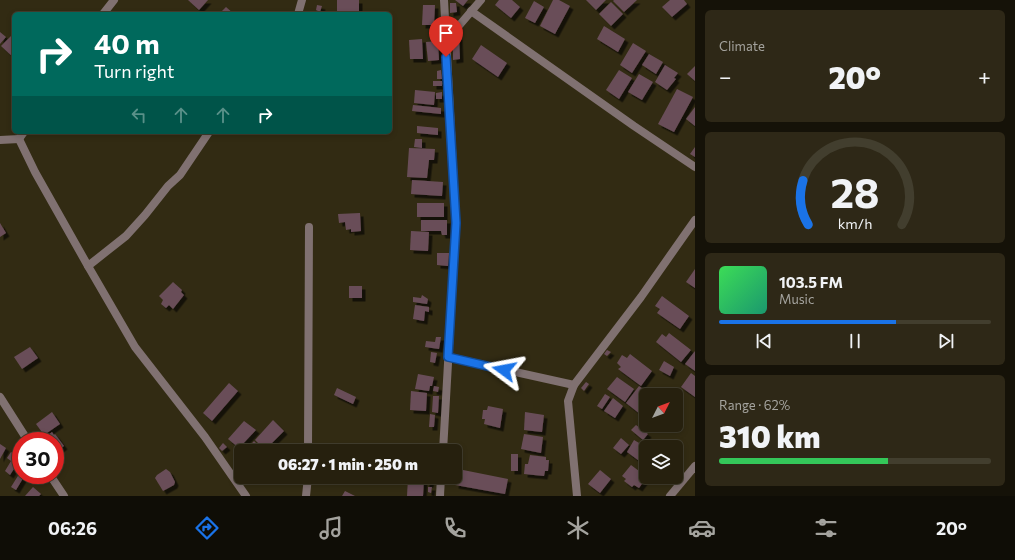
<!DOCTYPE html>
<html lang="en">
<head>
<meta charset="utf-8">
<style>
	:root { --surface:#26200e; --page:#2e2817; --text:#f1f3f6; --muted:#a4a39e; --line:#423e2e; --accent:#1a73e8 }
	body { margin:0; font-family:Commissioner,sans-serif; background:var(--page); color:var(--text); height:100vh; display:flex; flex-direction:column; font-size:15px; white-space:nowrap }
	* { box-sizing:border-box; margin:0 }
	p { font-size:13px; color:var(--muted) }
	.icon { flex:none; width:22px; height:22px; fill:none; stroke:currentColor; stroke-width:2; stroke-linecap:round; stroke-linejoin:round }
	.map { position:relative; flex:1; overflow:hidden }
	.panel { display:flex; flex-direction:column; gap:10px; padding:10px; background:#151208; width:320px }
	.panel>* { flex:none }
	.guide { position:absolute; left:12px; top:12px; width:380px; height:122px; border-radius:6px; box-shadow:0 2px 6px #0003,0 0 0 1px var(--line); background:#00695c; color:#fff; overflow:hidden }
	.needle { width:26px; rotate:48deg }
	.fabs { position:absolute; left:639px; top:388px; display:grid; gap:8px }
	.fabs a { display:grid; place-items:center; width:44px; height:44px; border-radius:6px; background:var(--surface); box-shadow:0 2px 6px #0003,0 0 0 1px var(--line); font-size:20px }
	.speed { position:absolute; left:12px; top:432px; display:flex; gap:8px; font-size:20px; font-weight:700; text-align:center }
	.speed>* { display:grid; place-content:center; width:52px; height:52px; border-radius:50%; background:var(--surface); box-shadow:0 2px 6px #0003,0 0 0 1px var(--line); line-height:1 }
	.speed .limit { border:6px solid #d22; background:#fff; color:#111 }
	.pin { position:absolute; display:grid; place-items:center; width:34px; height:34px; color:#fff; margin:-41px -17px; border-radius:50% 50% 50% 0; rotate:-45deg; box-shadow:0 0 4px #0007 }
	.pin .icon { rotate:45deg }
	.me { position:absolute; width:44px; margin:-22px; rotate:283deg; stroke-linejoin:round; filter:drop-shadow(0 0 3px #0008) }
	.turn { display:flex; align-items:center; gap:14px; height:84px; padding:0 16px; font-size:18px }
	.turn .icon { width:52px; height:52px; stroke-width:2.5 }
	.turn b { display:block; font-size:28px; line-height:34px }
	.lanes { display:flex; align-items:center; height:38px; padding:0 16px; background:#0003; justify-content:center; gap:20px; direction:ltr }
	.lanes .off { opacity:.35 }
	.big { font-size:30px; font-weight:800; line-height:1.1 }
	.panel .tile { flex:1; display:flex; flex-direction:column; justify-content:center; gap:6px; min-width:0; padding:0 14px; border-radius:6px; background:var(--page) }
	.panel .dial { align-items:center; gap:0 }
	.dial svg { height:104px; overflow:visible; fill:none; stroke:var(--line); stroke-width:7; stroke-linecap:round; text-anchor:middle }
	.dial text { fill:var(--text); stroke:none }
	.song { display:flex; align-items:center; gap:12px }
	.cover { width:48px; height:48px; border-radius:6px; background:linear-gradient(135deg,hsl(130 70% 55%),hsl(160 70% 35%)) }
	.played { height:4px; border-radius:2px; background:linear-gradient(90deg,var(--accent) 65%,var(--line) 65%) }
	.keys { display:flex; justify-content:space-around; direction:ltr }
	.heat { display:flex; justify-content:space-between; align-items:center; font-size:22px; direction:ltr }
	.charge { height:6px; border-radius:3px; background:linear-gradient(90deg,#34c759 62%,var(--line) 0) }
	.trip { position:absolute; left:234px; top:444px; width:228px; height:40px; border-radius:6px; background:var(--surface); box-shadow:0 2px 6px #0003,0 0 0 1px var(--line); font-weight:800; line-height:40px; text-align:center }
	.tabs { display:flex; height:64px; justify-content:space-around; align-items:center; background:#0f0d06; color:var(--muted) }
	.tabs .icon { width:28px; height:28px }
	.tabs .on { color:var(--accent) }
	.tabs b { font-size:18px; color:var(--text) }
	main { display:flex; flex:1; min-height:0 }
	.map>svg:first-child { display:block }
</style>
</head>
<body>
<main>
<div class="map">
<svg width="695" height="496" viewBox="0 0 695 496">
	<defs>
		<filter id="shadow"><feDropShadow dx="3.5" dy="3.5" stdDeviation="0" flood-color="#0009"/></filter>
	</defs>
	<rect width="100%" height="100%" fill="#322b13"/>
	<g fill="#694e59" filter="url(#shadow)">
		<path d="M188 0H208L199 10Z"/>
		<rect x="337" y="0" width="22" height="11"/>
		<path d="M455 0H468L463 6Z"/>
		<path d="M499 0H512L520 7 511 18 495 5Z"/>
		<path d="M553 0H559L570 6 555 34 540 26Z"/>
		<path d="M586 0H606L596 10Z"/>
		<path d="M614 0H637L624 12 613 1Z"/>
		<path d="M670 0H684L687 4 672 17 662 7Z"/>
		<path d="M534 1 544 7 535 23 525 18Z"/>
		<path d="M611 2 623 14 611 26 599 14Z"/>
		<path d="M450 3H456L457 12 450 13Z"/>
		<path d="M317 5 322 6 320 12 316 10Z"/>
		<path d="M423 5H435L434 25H422Z"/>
		<path d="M226 7 234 14H219Z"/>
		<path d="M604 26 625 39 618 52 597 39Z"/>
		<path d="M0 32 6 37 0 44Z"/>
		<path d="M12 35 14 36V58L1 46Z"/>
		<path d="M453 36H459L460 59 453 60Z"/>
		<path d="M422 39 423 59H410L409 40Z"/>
		<path d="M438 41 439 60 428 61 426 42Z"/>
		<path d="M633 43 646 51 632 73 620 65Z"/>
		<path d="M481 45 507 63 498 77 472 59Z"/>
		<path d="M649 54 663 62 656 74 642 65Z"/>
		<path d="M665 65 678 73 674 78 676 79 667 90 655 82Z"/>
		<path d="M695 66V81L687 74Z"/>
		<path d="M441 70 442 79H437V71Z"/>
		<path d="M619 70 632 78 619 99 606 90Z"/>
		<path d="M639 74 653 82 642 100 628 92Z"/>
		<rect x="433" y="81" width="9" height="5"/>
		<path d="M677 89 693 97 674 132 658 124Z"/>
		<path d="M415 90 435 92 434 105 414 103Z"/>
		<path d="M442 92V99H436V93Z"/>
		<path d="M413 105 441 108V114L412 111Z"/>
		<path d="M695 107V126L686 119Z"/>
		<path d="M417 126 438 128V135L417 133Z"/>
		<path d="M415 139H422V148L414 147Z"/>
		<path d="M695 147V157L690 154Z"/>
		<path d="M409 148 435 149 434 160H429L427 178 407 177Z"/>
		<path d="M412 180 443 182 442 196 411 194Z"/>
		<rect x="417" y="203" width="27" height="14"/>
		<path d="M360 213 361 231 351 232V229L346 230 345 222 339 223 338 214Z"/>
		<path d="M421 220H447V235H442L441 231H421Z"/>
		<path d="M0 223 6 233 0 237Z"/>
		<path d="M411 231 429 232 428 251 410 250Z"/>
		<path d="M437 253H449L448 266 437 265Z"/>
		<path d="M695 269V288L686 282Z"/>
		<path d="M173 282 182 290 181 292 184 295 173 309 169 305 166 308 161 304 163 300 159 296Z"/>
		<rect x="349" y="286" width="13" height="12"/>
		<path d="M422 295 428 299 427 304 413 302V297L421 298Z"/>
		<path d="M662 296 689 316 680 329 657 313 660 309 655 306Z"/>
		<path d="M415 305 429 307V312L425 311 424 321 413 319Z"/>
		<path d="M669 333 691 350 681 362 656 342 662 334 666 337Z"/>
		<path d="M436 337H441L439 349 425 347 426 341 435 342Z"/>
		<path d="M30 347 38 358 22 369 14 357Z"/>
		<path d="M607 350 611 352 607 356 604 354Z"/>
		<path d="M695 351V371L685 364Z"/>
		<path d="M431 352 437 353 435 363 430 362Z"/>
		<path d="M630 354 652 371 641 386 618 369 621 367 617 363 622 355 627 358Z"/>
		<path d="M664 361 674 367 670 376 659 370Z"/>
		<path d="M691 373 695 376V397L681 387Z"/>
		<path d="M418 374 434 377 432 386H430L429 391 415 389Z"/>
		<path d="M617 377 634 389 625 402 607 389Z"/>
		<path d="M586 382 589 384 584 391 581 388Z"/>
		<path d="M229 383 238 391 212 421 203 413Z"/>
		<path d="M434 386 439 387 438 392 433 391Z"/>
		<path d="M639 386 651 395H646V406L640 414 626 403Z"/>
		<path d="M337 388 356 397 353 404 334 395Z"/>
		<path d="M411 391 427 393 426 411 410 410Z"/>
		<path d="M605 394 610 397 602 409 597 406Z"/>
		<path d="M433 396H439L438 413 432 412Z"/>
		<path d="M613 398 623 406 615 418 604 411Z"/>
		<path d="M488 406 503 409 500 428 484 424 485 419H482L483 410H487Z"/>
		<path d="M52 412 60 424 44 435 36 424Z"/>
		<path d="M525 412 544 415 542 432 524 430Z"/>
		<path d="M430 414 435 415 434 427H429Z"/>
		<path d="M273 420 284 431 265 450 255 440Z"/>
		<path d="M244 421 256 430 239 448 228 439Z"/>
		<path d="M636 425 648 434 643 440 631 430Z"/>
		<path d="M52 432 54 435 55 434 64 446 55 453V441H44L43 439Z"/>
		<path d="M524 434 543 437 541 453 521 449Z"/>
		<path d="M621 438 629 445 621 454 613 448Z"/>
		<path d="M634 440 646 447V466L627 452Z"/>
		<path d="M254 441 264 451H245Z"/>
		<path d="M223 443 227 447 222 451 219 448Z"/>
		<path d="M0 444 6 448 0 459Z"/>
		<path d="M11 452 21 458 10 475 5 471 11 461 7 458Z"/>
		<rect x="511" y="454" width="7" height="17"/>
		<path d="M241 455V467L236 461Z"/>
		<path d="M530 455 546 457V460H549L548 471H545L544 476 524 474 525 464H528Z"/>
		<path d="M21 463V475H25L16 490 11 487 21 471 17 469Z"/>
		<path d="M631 465 647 477 639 488 634 485 632 487 624 481 626 479 622 476Z"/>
		<path d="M239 467 241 470V476L239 478 233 471Z"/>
		<path d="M166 469 170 472 175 482 174 485 163 491 155 478 157 475Z"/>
		<path d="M458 469 508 479 505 494 455 485Z"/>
		<path d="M600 470 611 479 600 493 588 484Z"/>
		<path d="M408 478 424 479 423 496H407Z"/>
		<path d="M426 479H431L430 484H426Z"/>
		<path d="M33 487 41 494 39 496H25Z"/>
		<path d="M428 487H432L431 493 428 492Z"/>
		<path d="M345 491 355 496H342Z"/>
	</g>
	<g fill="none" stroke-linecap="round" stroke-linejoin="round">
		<g stroke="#807171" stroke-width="8">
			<path d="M471 11 634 126 695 167"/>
			<path d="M103 14 114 0"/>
			<path d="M298 14 302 0"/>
			<path d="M445 42 481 0"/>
			<path d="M209 132 180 175 168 186 145 215 126 236 88 266 135 347 205 437 246 496"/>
			<path d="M19 139 35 172 88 266"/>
			<path d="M19 139 24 132"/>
			<path d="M0 140 19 139"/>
			<path d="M448 357 574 385"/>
			<path d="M0 397 28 441"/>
			<path d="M308 451 309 227"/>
			<path d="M443 451 456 223 444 0"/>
			<path d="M50 475 64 496"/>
			<path d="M306 496 308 477"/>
			<path d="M440 496 441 477"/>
			<path d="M577 496 568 401 574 385 641 297 695 220"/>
			<path d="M670 496 695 466"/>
		</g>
	</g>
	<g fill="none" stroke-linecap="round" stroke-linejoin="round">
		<g stroke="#114b97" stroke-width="10">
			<path id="route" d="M446 57 456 223 448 357 504 370"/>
		</g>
		<use href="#route" stroke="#1a73e8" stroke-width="7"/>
	</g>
</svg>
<div class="fabs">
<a><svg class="needle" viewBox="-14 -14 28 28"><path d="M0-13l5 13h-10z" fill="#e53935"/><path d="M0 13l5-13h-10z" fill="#a4a39e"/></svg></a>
<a><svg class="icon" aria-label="layers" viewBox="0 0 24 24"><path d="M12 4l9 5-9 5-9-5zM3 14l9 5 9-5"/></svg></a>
</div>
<div class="speed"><div class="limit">30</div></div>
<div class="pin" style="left:446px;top:57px;background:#d93025"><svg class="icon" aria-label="arrive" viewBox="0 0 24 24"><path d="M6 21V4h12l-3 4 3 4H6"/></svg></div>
<svg class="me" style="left:504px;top:370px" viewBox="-20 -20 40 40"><path d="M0-17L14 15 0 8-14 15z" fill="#1a73e8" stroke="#fff" stroke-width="4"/></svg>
<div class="trip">06:27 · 1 min · 250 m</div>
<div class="guide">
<div class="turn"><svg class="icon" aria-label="right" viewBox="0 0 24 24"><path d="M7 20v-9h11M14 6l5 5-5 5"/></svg><div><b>40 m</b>Turn right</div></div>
<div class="lanes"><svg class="icon off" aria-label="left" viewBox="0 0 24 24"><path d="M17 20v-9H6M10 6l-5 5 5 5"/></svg><svg class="icon off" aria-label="ahead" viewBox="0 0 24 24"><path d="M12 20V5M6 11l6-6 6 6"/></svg><svg class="icon off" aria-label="ahead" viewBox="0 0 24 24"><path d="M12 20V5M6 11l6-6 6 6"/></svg><svg class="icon" aria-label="right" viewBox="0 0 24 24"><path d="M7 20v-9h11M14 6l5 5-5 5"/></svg></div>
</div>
</div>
<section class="panel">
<div class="tile"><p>Climate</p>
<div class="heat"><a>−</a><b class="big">20°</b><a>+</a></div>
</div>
<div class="tile dial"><svg viewBox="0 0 100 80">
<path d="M14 69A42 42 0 1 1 86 69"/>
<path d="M14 69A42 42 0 0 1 10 35" stroke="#1a73e8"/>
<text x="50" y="56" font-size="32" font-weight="700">28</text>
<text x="50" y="72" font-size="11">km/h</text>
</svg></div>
<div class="tile">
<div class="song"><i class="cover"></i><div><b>103.5 FM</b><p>Music</p></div></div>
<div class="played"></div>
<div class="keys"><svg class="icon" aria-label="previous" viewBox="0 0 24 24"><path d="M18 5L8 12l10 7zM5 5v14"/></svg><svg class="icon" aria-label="pause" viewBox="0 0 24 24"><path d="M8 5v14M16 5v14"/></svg><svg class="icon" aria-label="next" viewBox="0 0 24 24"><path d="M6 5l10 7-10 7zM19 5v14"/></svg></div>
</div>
<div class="tile"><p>Range · 62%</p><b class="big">310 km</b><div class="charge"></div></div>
</section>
</main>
<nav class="tabs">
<b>06:26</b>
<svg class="icon on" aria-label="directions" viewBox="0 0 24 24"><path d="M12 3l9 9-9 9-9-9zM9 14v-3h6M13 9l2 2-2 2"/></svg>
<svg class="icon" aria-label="music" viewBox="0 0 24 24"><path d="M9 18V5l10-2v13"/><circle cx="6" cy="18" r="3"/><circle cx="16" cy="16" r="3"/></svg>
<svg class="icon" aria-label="phone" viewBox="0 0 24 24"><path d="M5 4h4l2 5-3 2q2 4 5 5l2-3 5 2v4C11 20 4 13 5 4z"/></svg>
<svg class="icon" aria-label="climate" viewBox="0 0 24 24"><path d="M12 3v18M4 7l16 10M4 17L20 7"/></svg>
<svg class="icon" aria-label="car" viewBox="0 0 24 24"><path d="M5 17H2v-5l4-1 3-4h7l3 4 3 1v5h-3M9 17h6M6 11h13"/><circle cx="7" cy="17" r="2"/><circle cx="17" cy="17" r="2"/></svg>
<svg class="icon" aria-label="filters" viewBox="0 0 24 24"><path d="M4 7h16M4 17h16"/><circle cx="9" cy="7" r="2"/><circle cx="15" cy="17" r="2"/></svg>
<b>20°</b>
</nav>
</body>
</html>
